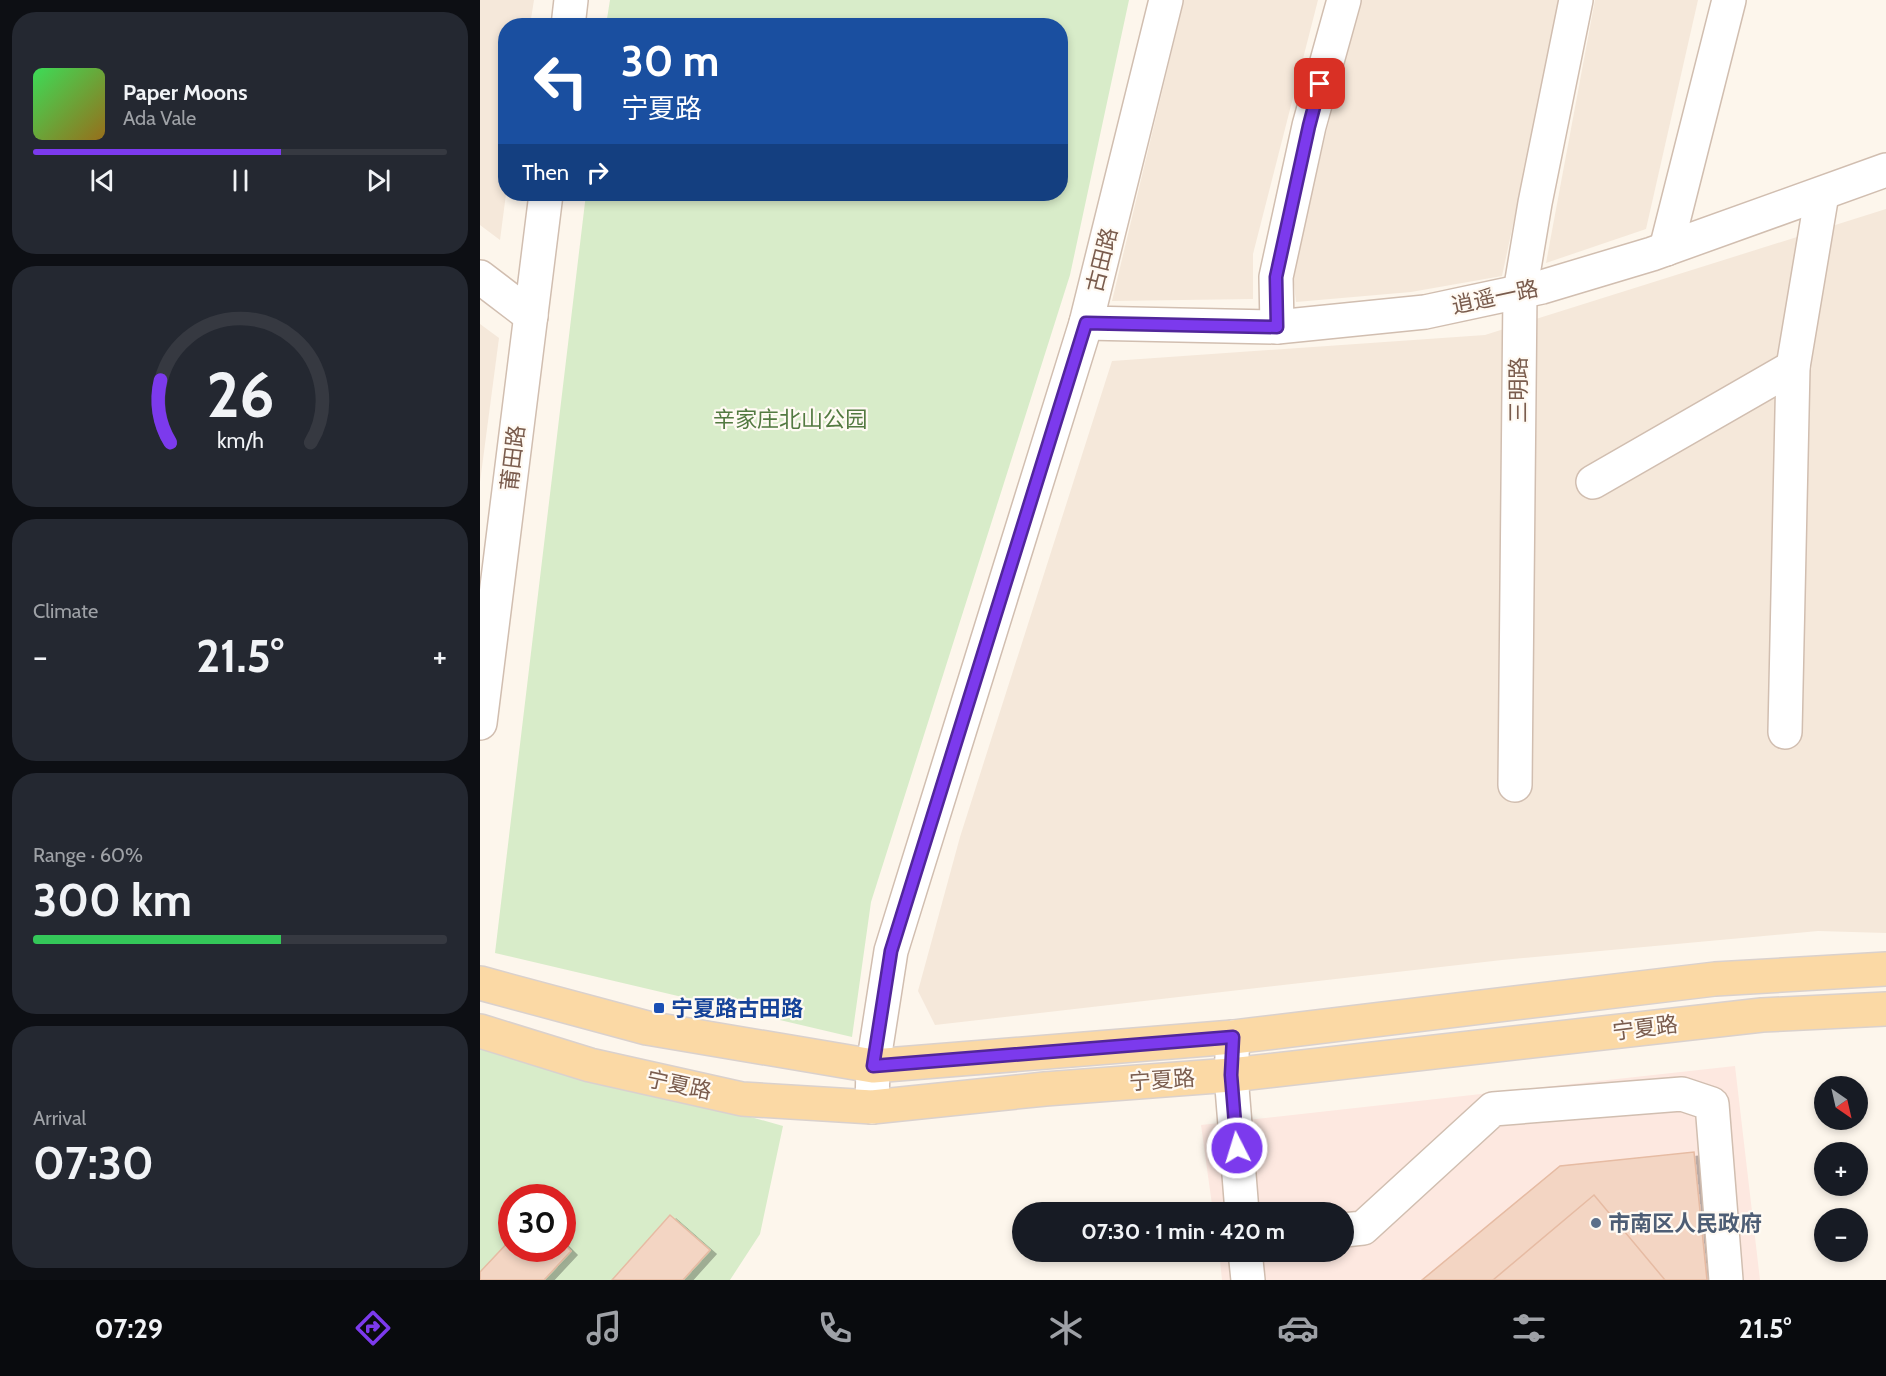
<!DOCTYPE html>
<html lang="en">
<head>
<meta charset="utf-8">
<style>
	:root { --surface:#171b24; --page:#242831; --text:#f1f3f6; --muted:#9ea1a6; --line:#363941; --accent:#7c3aed }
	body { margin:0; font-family:Cabin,"Noto Sans SC",sans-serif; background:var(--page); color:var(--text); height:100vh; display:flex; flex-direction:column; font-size:22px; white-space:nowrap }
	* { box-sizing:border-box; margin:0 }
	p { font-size:20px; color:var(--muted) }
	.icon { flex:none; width:33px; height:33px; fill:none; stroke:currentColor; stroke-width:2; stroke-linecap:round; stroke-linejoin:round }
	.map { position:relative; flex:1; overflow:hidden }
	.sheet { display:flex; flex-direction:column; gap:12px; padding:12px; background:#0d0f14; width:480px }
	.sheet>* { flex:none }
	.top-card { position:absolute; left:18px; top:18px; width:570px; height:183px; border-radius:24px; box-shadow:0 3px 9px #0003; background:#1a4fa0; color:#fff; overflow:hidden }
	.needle { width:39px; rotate:146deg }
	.controls { position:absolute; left:1334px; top:1076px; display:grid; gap:12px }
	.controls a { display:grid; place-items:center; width:54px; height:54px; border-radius:50%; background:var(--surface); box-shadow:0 3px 9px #0003; font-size:30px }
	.speed { position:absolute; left:18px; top:1184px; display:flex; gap:12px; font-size:30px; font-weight:700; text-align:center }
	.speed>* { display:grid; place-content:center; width:78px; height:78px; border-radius:50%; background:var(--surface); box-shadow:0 3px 9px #0003; line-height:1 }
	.speed .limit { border:9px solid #d22; background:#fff; color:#111 }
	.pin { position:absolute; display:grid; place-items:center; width:51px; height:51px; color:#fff; margin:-26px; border-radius:12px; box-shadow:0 3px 9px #0006 }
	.me { position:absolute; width:66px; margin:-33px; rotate:355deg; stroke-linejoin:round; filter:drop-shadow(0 0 4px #0008) }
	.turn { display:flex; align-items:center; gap:21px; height:126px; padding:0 24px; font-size:27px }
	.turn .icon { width:78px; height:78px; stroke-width:2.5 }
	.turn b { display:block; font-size:42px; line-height:51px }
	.then { display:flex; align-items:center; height:57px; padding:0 24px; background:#0003; gap:12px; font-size:22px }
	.big { font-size:45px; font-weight:700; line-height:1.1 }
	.sheet .widget { flex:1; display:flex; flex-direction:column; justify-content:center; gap:9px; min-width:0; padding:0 21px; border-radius:24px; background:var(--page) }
	.sheet .dial { align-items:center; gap:0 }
	.dial svg { height:156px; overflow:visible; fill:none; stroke:var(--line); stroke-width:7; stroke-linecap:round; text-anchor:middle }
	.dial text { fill:var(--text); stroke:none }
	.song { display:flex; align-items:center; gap:18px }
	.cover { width:72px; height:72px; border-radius:9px; background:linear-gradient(135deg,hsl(130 70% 55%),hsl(40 70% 35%)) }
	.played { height:6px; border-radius:3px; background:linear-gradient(90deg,var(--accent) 60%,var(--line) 60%) }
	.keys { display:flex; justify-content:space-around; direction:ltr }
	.heat { display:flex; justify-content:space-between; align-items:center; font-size:33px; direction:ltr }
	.charge { height:9px; border-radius:4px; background:linear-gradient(90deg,#34c759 60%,var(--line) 0) }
	.trip { position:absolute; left:532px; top:1202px; width:342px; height:60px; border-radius:30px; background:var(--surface); box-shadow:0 3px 9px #0003; font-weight:700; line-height:60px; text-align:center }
	.tab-bar { display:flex; height:96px; justify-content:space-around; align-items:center; background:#090b0e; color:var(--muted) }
	.tab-bar .icon { width:42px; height:42px }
	.tab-bar .current { color:var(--accent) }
	.tab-bar b { font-size:27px; color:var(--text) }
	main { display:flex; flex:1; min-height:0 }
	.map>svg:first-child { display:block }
</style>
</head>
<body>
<main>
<section class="sheet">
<div class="widget">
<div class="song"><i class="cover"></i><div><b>Paper Moons</b><p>Ada Vale</p></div></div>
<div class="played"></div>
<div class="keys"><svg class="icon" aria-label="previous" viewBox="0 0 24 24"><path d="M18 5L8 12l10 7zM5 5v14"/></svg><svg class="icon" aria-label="pause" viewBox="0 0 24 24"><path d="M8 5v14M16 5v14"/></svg><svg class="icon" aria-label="next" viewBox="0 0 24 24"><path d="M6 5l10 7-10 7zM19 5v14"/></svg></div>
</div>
<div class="widget dial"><svg viewBox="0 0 100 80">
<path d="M14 69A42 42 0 1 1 86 69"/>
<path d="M14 69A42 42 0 0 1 9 37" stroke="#7c3aed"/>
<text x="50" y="56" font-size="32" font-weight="700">26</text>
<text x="50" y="72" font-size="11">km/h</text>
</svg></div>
<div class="widget"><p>Climate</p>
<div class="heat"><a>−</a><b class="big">21.5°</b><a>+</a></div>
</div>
<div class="widget"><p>Range · 60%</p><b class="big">300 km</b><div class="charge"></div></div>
<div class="widget"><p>Arrival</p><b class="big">07:30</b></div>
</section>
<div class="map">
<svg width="1406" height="1280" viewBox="0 0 1406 1280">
	<defs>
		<filter id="shadow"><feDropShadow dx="6" dy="4" stdDeviation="0" flood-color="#0004"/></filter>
	</defs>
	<rect width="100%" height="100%" fill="#fdf6ec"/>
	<g fill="#f5e8da">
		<path d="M0 0H54L50 25 26 26V194L20 240 0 225Z"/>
		<path d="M704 0H838L773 254V299L632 301Z"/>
		<path d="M881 0H1081L1022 276 931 292 816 302 813 276 846 133Z"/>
		<path d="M1115 0H1218L1166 229 1066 263Z"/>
		<path d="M1406 209V933L1338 931 1022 960 455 1025 438 991 480 837 632 361 1005 335Z"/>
		<path d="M0 324 19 338 0 482Z"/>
	</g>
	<path fill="#fde8e0" d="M1255 1066 1280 1280H742L739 1251H864V1212H733L721 1125Z"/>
	<g fill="#d8ecc9" fill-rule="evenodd">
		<path d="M130 0H649L590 275 391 902 372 1037 15 953 106 194H580V26L126 25Z"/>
		<path d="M0 1041 303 1126 280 1234 250 1280H0ZM32 1197H82V1248H32Z"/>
	</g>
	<g fill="#f3d5c3" stroke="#e6bba3" stroke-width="1.5" filter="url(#shadow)">
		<path d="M1214 1152 1227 1280H942L1080 1166Z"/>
		<path d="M1114 1195 1185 1280H1013Z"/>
		<path d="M190 1215 230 1250 203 1280H132Z"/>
		<path d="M32 1238V1248H82V1242L91 1251 64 1280H0V1272Z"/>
	</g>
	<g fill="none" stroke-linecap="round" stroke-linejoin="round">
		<g stroke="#d1beb0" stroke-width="36">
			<g id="minor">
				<path d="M88 26 91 0"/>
				<path d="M1186 249 1249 0"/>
				<path d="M0 277 51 316"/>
				<path d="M606 323 797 327 945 312 1062 287 1172 254 1406 170"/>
				<path d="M797 327 796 277 829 126 864 0"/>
				<path d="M1113 482 1313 367"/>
				<path d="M0 723 66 194"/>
				<path d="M1305 732 1313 367 1342 194"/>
				<path d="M1035 785 1040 292 1055 203 1096 0"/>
				<path d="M753 1037 751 1075 762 1212"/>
				<path d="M392 1107 393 1066 411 951 606 323 686 0"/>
				<path d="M864 1230 883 1228 1013 1109 1202 1094 1232 1104 1246 1280"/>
				<path d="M765 1251 768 1280"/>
			</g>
		</g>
		<g stroke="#dad1cd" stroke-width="36">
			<g id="major">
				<path d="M0 983 167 1028 393 1066 753 1037 1235 979 1406 969"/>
				<path d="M0 1031 110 1065 262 1099 392 1107 565 1089 751 1075 1282 1015 1406 1009"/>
			</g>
		</g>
		<use href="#minor" stroke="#fff" stroke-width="33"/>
		<use href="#major" stroke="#fbd9a5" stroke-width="33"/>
	</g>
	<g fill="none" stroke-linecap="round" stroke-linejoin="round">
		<g stroke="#51269a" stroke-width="15">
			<path id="route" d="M757 1148 751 1075 753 1037 393 1066 411 951 606 323 797 327 796 277 829 126 840 84"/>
		</g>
		<use href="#route" stroke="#7c3aed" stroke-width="10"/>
	</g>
	<rect fill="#1a4fb4" stroke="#fffaf3" stroke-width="2" x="173" y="1002" width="12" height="12" rx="3"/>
	<circle fill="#5c6f8a" stroke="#fffaf3" stroke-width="2" cx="1116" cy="1223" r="6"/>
	<g text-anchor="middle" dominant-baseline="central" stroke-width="4.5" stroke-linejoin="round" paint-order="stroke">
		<g font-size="22" fill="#7a5c4d" stroke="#fffaf3">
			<text transform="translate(622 260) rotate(-76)">古田路</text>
			<text transform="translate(1015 297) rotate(-12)">逍遥一路</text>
			<text transform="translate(1038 390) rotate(-90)">三明路</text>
			<text transform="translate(33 458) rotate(-83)">莆田路</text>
			<text transform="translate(1165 1028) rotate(-7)">宁夏路</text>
			<text transform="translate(682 1080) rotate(-4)">宁夏路</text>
			<text transform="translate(199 1085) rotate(12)">宁夏路</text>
		</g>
		<g font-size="22" fill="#537a41" stroke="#fffaf3">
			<text x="310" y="419">辛家庄北山公园</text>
		</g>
		<g font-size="22" font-weight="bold" fill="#164399" stroke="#fffaf3" text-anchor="start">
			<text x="191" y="1008">宁夏路古田路</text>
		</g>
		<g font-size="22" font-weight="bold" fill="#4e5e75" stroke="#fffaf3" text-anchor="start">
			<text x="1128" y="1223">市南区人民政府</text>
		</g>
	</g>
</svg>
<div class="controls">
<a><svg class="needle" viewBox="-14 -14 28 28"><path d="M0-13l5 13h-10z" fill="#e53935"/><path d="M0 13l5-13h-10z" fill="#9ea1a6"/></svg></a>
<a>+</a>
<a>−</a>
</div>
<div class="speed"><div class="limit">30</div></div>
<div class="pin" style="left:840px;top:84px;background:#d93025"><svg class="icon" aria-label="arrive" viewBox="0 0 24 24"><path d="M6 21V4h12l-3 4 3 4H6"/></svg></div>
<svg class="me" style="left:757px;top:1148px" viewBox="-20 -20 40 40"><circle r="17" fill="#7c3aed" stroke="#fff" stroke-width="3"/><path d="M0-11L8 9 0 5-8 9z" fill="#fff"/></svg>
<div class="trip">07:30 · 1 min · 420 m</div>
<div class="top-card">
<div class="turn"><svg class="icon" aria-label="left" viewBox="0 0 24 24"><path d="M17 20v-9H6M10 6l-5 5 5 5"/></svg><div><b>30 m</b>宁夏路</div></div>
<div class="then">Then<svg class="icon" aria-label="right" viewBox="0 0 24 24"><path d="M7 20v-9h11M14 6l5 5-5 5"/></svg></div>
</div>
</div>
</main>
<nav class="tab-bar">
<b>07:29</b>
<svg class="icon current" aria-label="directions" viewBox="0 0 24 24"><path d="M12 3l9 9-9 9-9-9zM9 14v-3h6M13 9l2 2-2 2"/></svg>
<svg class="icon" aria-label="music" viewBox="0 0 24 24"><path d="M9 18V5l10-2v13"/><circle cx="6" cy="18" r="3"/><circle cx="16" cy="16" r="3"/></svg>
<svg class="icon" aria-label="phone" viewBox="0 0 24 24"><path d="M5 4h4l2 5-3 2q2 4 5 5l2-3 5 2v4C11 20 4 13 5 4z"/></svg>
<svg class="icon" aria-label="climate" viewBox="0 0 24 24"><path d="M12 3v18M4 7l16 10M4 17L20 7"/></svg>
<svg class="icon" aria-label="car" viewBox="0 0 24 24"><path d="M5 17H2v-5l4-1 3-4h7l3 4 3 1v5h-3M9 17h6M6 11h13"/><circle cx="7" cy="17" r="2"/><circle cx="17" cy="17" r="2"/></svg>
<svg class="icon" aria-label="filters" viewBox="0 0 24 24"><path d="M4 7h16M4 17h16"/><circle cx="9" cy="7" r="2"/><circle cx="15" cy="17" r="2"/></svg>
<b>21.5°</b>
</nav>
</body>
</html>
